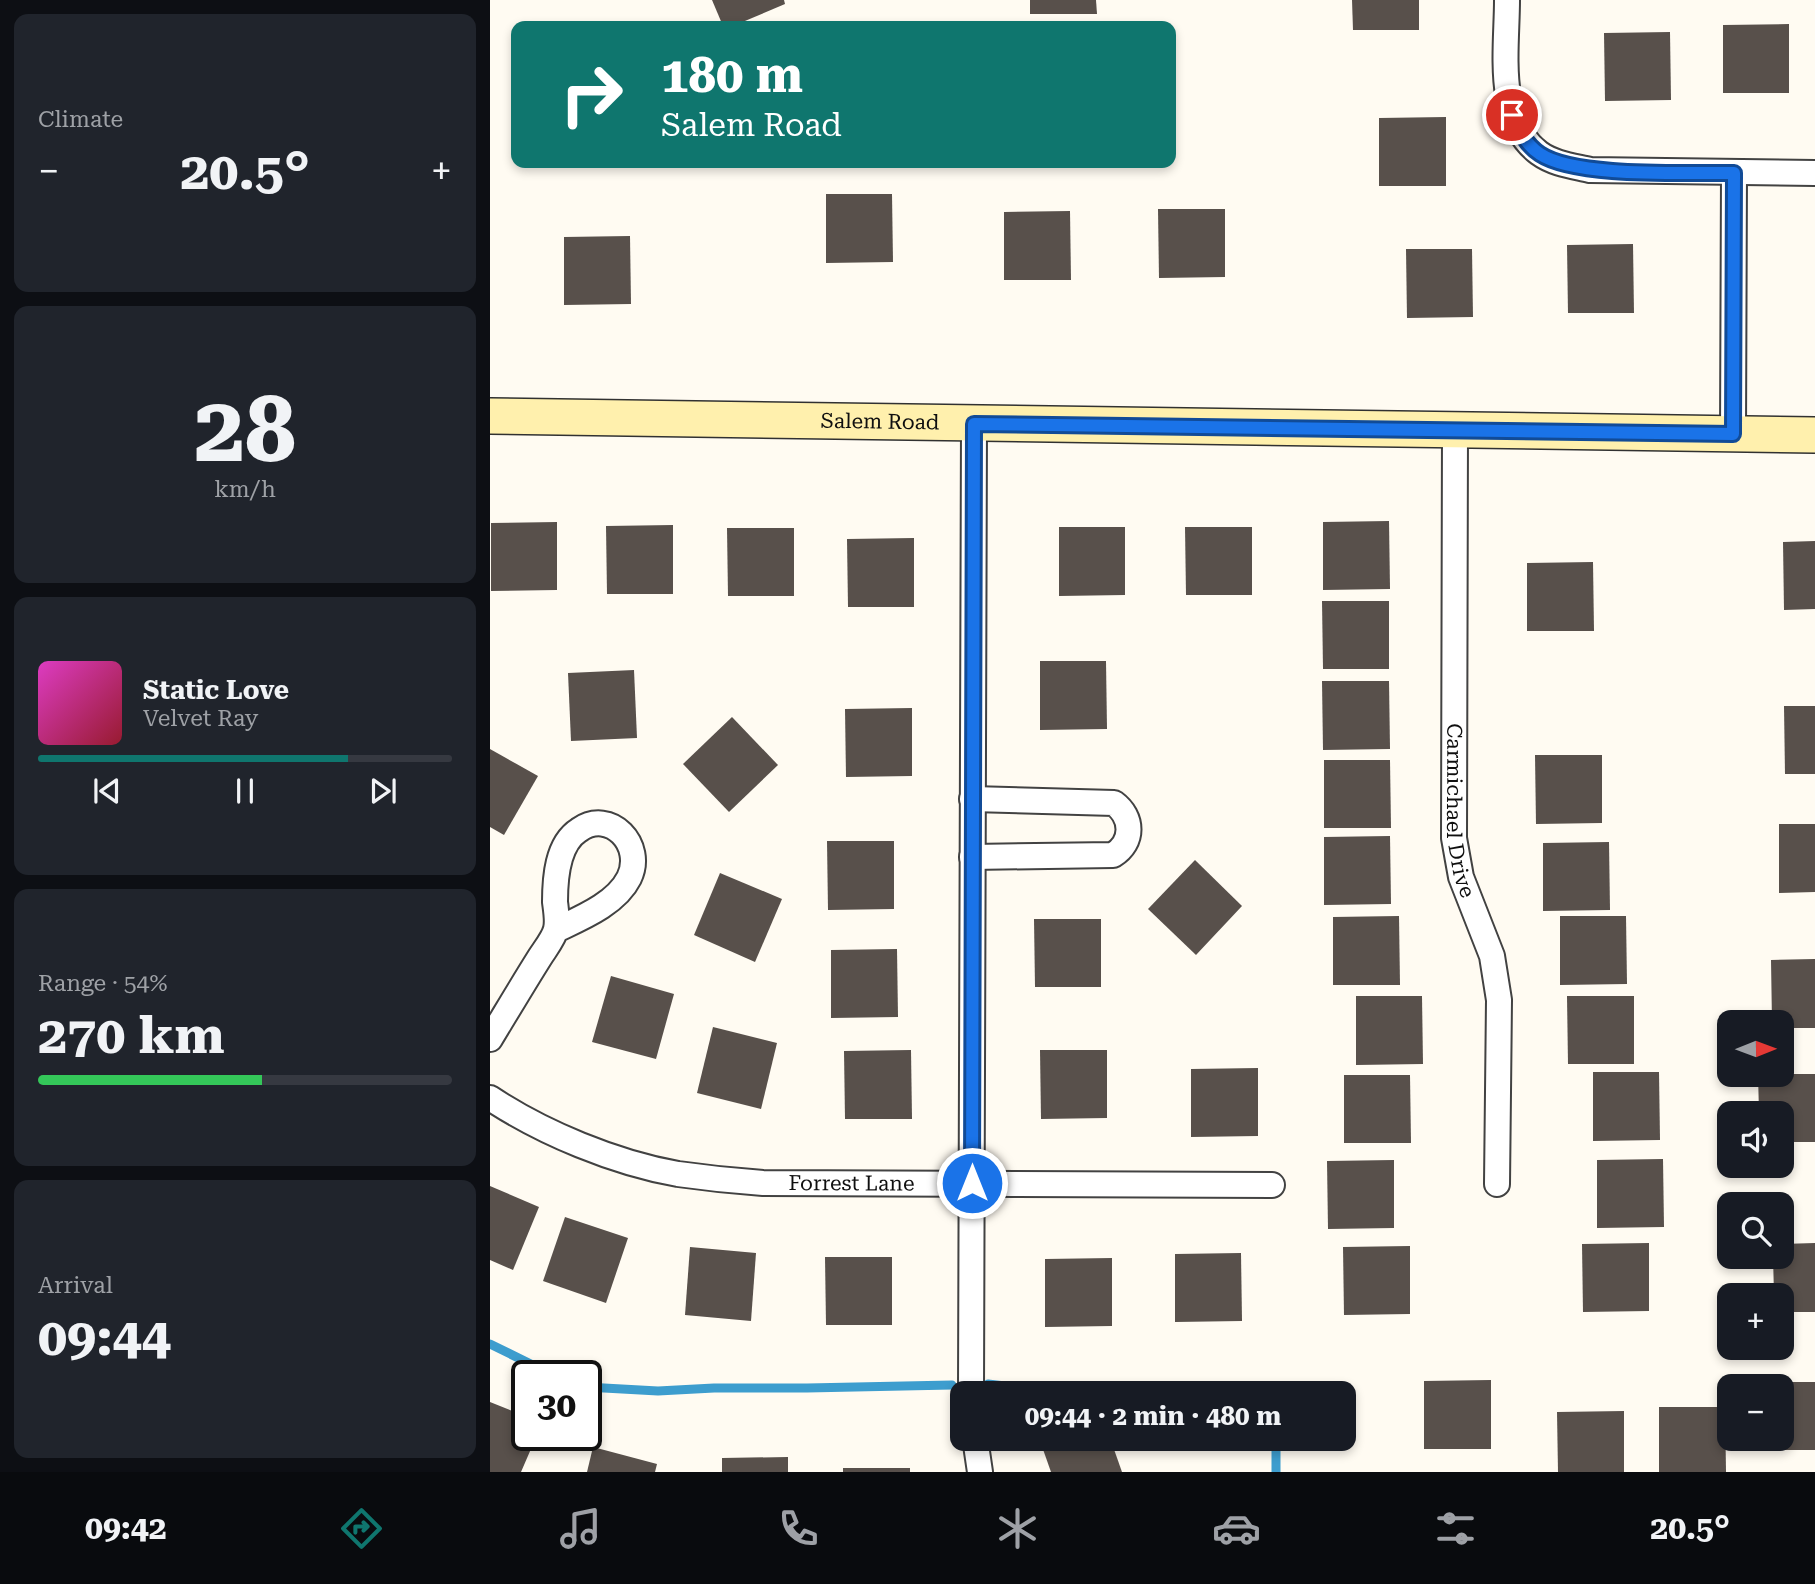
<!DOCTYPE html>
<html lang="en">
<head>
<meta charset="utf-8">
<style>
	:root { --surface:#171b24; --page:#20242c; --text:#f1f3f6; --muted:#9ea1a6; --line:#363941; --accent:#0f766e }
	body { margin:0; font-family:"Roboto Serif",serif; background:var(--page); color:var(--text); height:100vh; display:flex; flex-direction:column; font-size:26px; white-space:nowrap }
	* { box-sizing:border-box; margin:0 }
	p { font-size:23px; color:var(--muted) }
	.icon { flex:none; width:38px; height:38px; fill:none; stroke:currentColor; stroke-width:2; stroke-linecap:round; stroke-linejoin:round }
	.map { position:relative; flex:1; overflow:hidden }
	.details { display:flex; flex-direction:column; gap:14px; padding:14px; background:#0d0f14; width:490px }
	.details>* { flex:none }
	.banner { position:absolute; left:21px; top:21px; width:665px; height:147px; border-radius:14px; box-shadow:0 4px 10px #0003; background:#0f766e; color:#fff; overflow:hidden }
	.needle { width:46px; rotate:89deg }
	.tools { position:absolute; left:1227px; top:1010px; display:grid; gap:14px }
	.tools a { display:grid; place-items:center; width:77px; height:77px; border-radius:14px; background:var(--surface); box-shadow:0 4px 10px #0003; font-size:35px }
	.speed { position:absolute; left:21px; top:1360px; display:flex; gap:14px; font-size:35px; font-weight:700; text-align:center }
	.speed>* { display:grid; place-content:center; width:91px; height:91px; border-radius:50%; background:var(--surface); box-shadow:0 4px 10px #0003; line-height:1 }
	.speed .limit { border:4px solid #111; border-radius:10px; background:#fff; color:#111 }
	.pin { position:absolute; display:grid; place-items:center; width:60px; height:60px; color:#fff; margin:-30px; border:4px solid #fff; border-radius:50%; box-shadow:0 2px 7px #0007 }
	.me { position:absolute; width:77px; margin:-38px; rotate:0deg; stroke-linejoin:round; filter:drop-shadow(0 0 5px #0008) }
	.turn { display:flex; align-items:center; gap:24px; height:147px; padding:0 35px; font-size:32px }
	.turn .icon { width:91px; height:91px; stroke-width:2.5 }
	.turn b { display:block; font-size:49px; line-height:60px }
	.big { font-size:52px; font-weight:700; line-height:1.1 }
	.details .widget { flex:1; display:flex; flex-direction:column; justify-content:center; gap:10px; min-width:0; padding:0 24px; border-radius:14px; background:var(--page) }
	.details .dial { align-items:center; gap:0 }
	.dial b { font-size:91px; line-height:1 }
	.song { display:flex; align-items:center; gap:21px }
	.cover { width:84px; height:84px; border-radius:10px; background:linear-gradient(135deg,hsl(310 70% 55%),hsl(350 70% 35%)) }
	.played { height:7px; border-radius:4px; background:linear-gradient(90deg,var(--accent) 75%,var(--line) 75%) }
	.keys { display:flex; justify-content:space-around; direction:ltr }
	.heat { display:flex; justify-content:space-between; align-items:center; font-size:38px; direction:ltr }
	.charge { height:10px; border-radius:5px; background:linear-gradient(90deg,#34c759 54%,var(--line) 0) }
	.trip { position:absolute; left:460px; top:1381px; width:406px; height:70px; border-radius:14px; background:var(--surface); box-shadow:0 4px 10px #0003; font-weight:700; line-height:70px; text-align:center }
	.tabs { display:flex; height:112px; justify-content:space-around; align-items:center; background:#090b0e; color:var(--muted) }
	.tabs .icon { width:49px; height:49px }
	.tabs .on { color:var(--accent) }
	.tabs b { font-size:32px; color:var(--text) }
	main { display:flex; flex:1; min-height:0 }
	.map>svg:first-child { display:block }
</style>
</head>
<body>
<main>
<section class="details">
<div class="widget"><p>Climate</p>
<div class="heat"><a>−</a><b class="big">20.5°</b><a>+</a></div>
</div>
<div class="widget dial"><b>28</b><p>km/h</p></div>
<div class="widget">
<div class="song"><i class="cover"></i><div><b>Static Love</b><p>Velvet Ray</p></div></div>
<div class="played"></div>
<div class="keys"><svg class="icon" aria-label="previous" viewBox="0 0 24 24"><path d="M18 5L8 12l10 7zM5 5v14"/></svg><svg class="icon" aria-label="pause" viewBox="0 0 24 24"><path d="M8 5v14M16 5v14"/></svg><svg class="icon" aria-label="next" viewBox="0 0 24 24"><path d="M6 5l10 7-10 7zM19 5v14"/></svg></div>
</div>
<div class="widget"><p>Range · 54%</p><b class="big">270 km</b><div class="charge"></div></div>
<div class="widget"><p>Arrival</p><b class="big">09:44</b></div>
</section>
<div class="map">
<svg width="1325" height="1472" viewBox="0 0 1325 1472">
	<rect width="100%" height="100%" fill="#fffbf2"/>
	<g fill="none" stroke-linecap="round" stroke-linejoin="round">
		<g stroke="#3d9dce" stroke-width="9">
			<path d="M0 1344 65 1376"/>
			<path d="M498 1384 577 1393"/>
			<path d="M96 1387 168 1391 224 1388H317L462 1385"/>
			<path d="M786 1438V1472"/>
		</g>
	</g>
	<g fill="#58504b">
		<path d="M222 0H294L295 4 243 26H233Z"/>
		<path d="M540 0H606L607 14H540Z"/>
		<path d="M862 0H929V30H863Z"/>
		<path d="M1299 24V93H1233V25Z"/>
		<path d="M1180 32 1181 100 1115 101 1114 33Z"/>
		<path d="M956 117V186H889V118Z"/>
		<path d="M336 194H402L403 262 336 263Z"/>
		<path d="M668 209H735V277L669 278Z"/>
		<path d="M580 211 581 280H514V212Z"/>
		<path d="M140 236 141 304 74 305V237Z"/>
		<path d="M1143 244 1144 313H1078L1077 245Z"/>
		<path d="M916 249H982L983 317 917 318Z"/>
		<path d="M899 521 900 589 833 590V522Z"/>
		<path d="M67 522V590L1 591V523Z"/>
		<path d="M183 525V594H117L116 526Z"/>
		<path d="M569 527H635V595L569 596Z"/>
		<path d="M695 527H762V595H696Z"/>
		<path d="M237 528H304V596H238Z"/>
		<path d="M424 538V607H358L357 539Z"/>
		<path d="M1325 541V609L1294 610 1293 542Z"/>
		<path d="M1103 562 1104 631H1037V563Z"/>
		<path d="M832 601H899V669H833Z"/>
		<path d="M550 661H616L617 729 550 730Z"/>
		<path d="M144 670 147 738 81 741 78 673Z"/>
		<path d="M832 681H899L900 749 833 750Z"/>
		<path d="M1294 706H1325V774H1295Z"/>
		<path d="M422 708V776L356 777 355 709Z"/>
		<path d="M242 717 288 765 239 812 193 764Z"/>
		<path d="M0 749 48 776 14 835 0 827Z"/>
		<path d="M1045 755H1112V823L1046 824Z"/>
		<path d="M834 760H900L901 828H834Z"/>
		<path d="M1289 824H1325V892L1289 893Z"/>
		<path d="M900 836 901 904 834 905V837Z"/>
		<path d="M337 841H404V909L338 910Z"/>
		<path d="M1119 842 1120 910 1053 911V843Z"/>
		<path d="M705 860 752 906 706 955 658 909Z"/>
		<path d="M230 873 292 899 265 962 204 935Z"/>
		<path d="M909 916 910 985H843V917Z"/>
		<path d="M1070 916H1136L1137 984 1070 985Z"/>
		<path d="M544 919H611V987H545Z"/>
		<path d="M407 949 408 1017 341 1018V950Z"/>
		<path d="M1325 959V1028H1292V1022H1282L1281 960Z"/>
		<path d="M121 976 184 994 166 1059 102 1042Z"/>
		<path d="M866 996H932L933 1064 866 1065Z"/>
		<path d="M1077 996H1144V1064H1078Z"/>
		<path d="M223 1027 287 1043 271 1109 207 1093Z"/>
		<path d="M421 1050 422 1119H355L354 1051Z"/>
		<path d="M550 1050H617V1118L551 1119Z"/>
		<path d="M768 1068V1136L701 1137V1069Z"/>
		<path d="M1103 1072H1169L1170 1140 1103 1141Z"/>
		<path d="M1268 1074H1325V1142H1292V1113H1269Z"/>
		<path d="M854 1075H920L921 1143H854Z"/>
		<path d="M1173 1159 1174 1227 1107 1228V1160Z"/>
		<path d="M904 1160V1228L838 1229 837 1161Z"/>
		<path d="M0 1186 49 1207 23 1270 0 1260Z"/>
		<path d="M75 1217 138 1238 116 1303 53 1281Z"/>
		<path d="M1159 1243V1311L1093 1312 1092 1244Z"/>
		<path d="M1325 1243V1312H1292V1295H1284L1283 1256H1292V1244Z"/>
		<path d="M920 1246V1314L854 1315 853 1247Z"/>
		<path d="M200 1247 266 1253 261 1321 195 1315Z"/>
		<path d="M751 1253 752 1321 685 1322V1254Z"/>
		<path d="M335 1257H402V1325H336Z"/>
		<path d="M622 1258V1326L555 1327V1259Z"/>
		<path d="M1001 1380V1449H934V1381Z"/>
		<path d="M1290 1382H1325V1450H1291Z"/>
		<path d="M0 1402 37 1417V1435H47L31 1472H0Z"/>
		<path d="M1169 1407H1235L1236 1472H1169Z"/>
		<path d="M1134 1411V1472H1068L1067 1412Z"/>
		<path d="M549 1438H620L632 1472H561Z"/>
		<path d="M103 1447 167 1464 165 1472H97Z"/>
		<path d="M298 1457V1472H232V1458Z"/>
		<rect x="353" y="1468" width="67" height="4"/>
	</g>
	<g fill="none" stroke-linecap="round" stroke-linejoin="round">
		<g stroke="#424242" stroke-width="28">
			<g id="minor">
				<path d="M1017 0C1017 49 1005 120 1049 153 1064 164 1083 166 1100 170L1325 173"/>
				<path id="s1" d="M965 431 964 838 971 877 1002 956 1009 1000 1007 1184"/>
				<path d="M1243 434 1244 173"/>
				<path d="M482 857 623 855C644 842 643 817 624 803L482 799"/>
				<path d="M0 1039C17 1011 33 984 50 957 55 949 64 938 66 929 68 921 66 910 65 902 65 878 67 844 89 830 120 808 155 845 139 878 126 904 91 918 66 930"/>
				<path id="s2" d="M0 1098C53 1133 125 1163 188 1174 216 1178 244 1181 273 1183L782 1185"/>
				<path d="M481 1393 484 424"/>
				<path d="M485 1438 490 1472"/>
			</g>
		</g>
		<g stroke="#313131" stroke-width="38">
			<g id="secondary">
				<path id="s3" d="M0 416 1325 435"/>
			</g>
		</g>
		<use href="#minor" stroke="#fff" stroke-width="24"/>
		<use href="#secondary" stroke="#fff0ad" stroke-width="35"/>
	</g>
	<g fill="none" stroke-linecap="round" stroke-linejoin="round">
		<g stroke="#114b97" stroke-width="18">
			<path id="route" d="M482 1183 484 424 1243 434 1244 173C1198 172 1086 178 1050 154 1036 145 1029 130 1022 115"/>
		</g>
		<use href="#route" stroke="#1a73e8" stroke-width="12"/>
	</g>
	<g text-anchor="middle" dominant-baseline="central" stroke-width="7" stroke-linejoin="round" paint-order="stroke">
		<g font-size="21" fill="#0f0f0f" stroke="#fff">
			<text stroke="none"><textPath href="#s3" startOffset="390">Salem Road</textPath></text>
			<text stroke="none"><textPath href="#s1" startOffset="380">Carmichael Drive</textPath></text>
			<text stroke="none"><textPath href="#s2" startOffset="378">Forrest Lane</textPath></text>
		</g>
	</g>
</svg>
<div class="tools">
<a><svg class="needle" viewBox="-14 -14 28 28"><path d="M0-13l5 13h-10z" fill="#e53935"/><path d="M0 13l5-13h-10z" fill="#9ea1a6"/></svg></a>
<a><svg class="icon" aria-label="sound" viewBox="0 0 24 24"><path d="M4 9h4l5-4v14l-5-4H4zM17 9q2 3 0 6"/></svg></a>
<a><svg class="icon" aria-label="search" viewBox="0 0 24 24"><circle cx="10" cy="10" r="6"/><path d="M15 15l6 6"/></svg></a>
<a>+</a>
<a>−</a>
</div>
<div class="speed"><div class="limit">30</div></div>
<div class="pin" style="left:1022px;top:115px;background:#d93025"><svg class="icon" aria-label="arrive" viewBox="0 0 24 24"><path d="M6 21V4h12l-3 4 3 4H6"/></svg></div>
<svg class="me" style="left:482px;top:1183px" viewBox="-20 -20 40 40"><circle r="17" fill="#1a73e8" stroke="#fff" stroke-width="3"/><path d="M0-11L8 9 0 5-8 9z" fill="#fff"/></svg>
<div class="trip">09:44 · 2 min · 480 m</div>
<div class="banner">
<div class="turn"><svg class="icon" aria-label="right" viewBox="0 0 24 24"><path d="M7 20v-9h11M14 6l5 5-5 5"/></svg><div><b>180 m</b>Salem Road</div></div>
</div>
</div>
</main>
<nav class="tabs">
<b>09:42</b>
<svg class="icon on" aria-label="directions" viewBox="0 0 24 24"><path d="M12 3l9 9-9 9-9-9zM9 14v-3h6M13 9l2 2-2 2"/></svg>
<svg class="icon" aria-label="music" viewBox="0 0 24 24"><path d="M9 18V5l10-2v13"/><circle cx="6" cy="18" r="3"/><circle cx="16" cy="16" r="3"/></svg>
<svg class="icon" aria-label="phone" viewBox="0 0 24 24"><path d="M5 4h4l2 5-3 2q2 4 5 5l2-3 5 2v4C11 20 4 13 5 4z"/></svg>
<svg class="icon" aria-label="climate" viewBox="0 0 24 24"><path d="M12 3v18M4 7l16 10M4 17L20 7"/></svg>
<svg class="icon" aria-label="car" viewBox="0 0 24 24"><path d="M5 17H2v-5l4-1 3-4h7l3 4 3 1v5h-3M9 17h6M6 11h13"/><circle cx="7" cy="17" r="2"/><circle cx="17" cy="17" r="2"/></svg>
<svg class="icon" aria-label="filters" viewBox="0 0 24 24"><path d="M4 7h16M4 17h16"/><circle cx="9" cy="7" r="2"/><circle cx="15" cy="17" r="2"/></svg>
<b>20.5°</b>
</nav>
</body>
</html>
